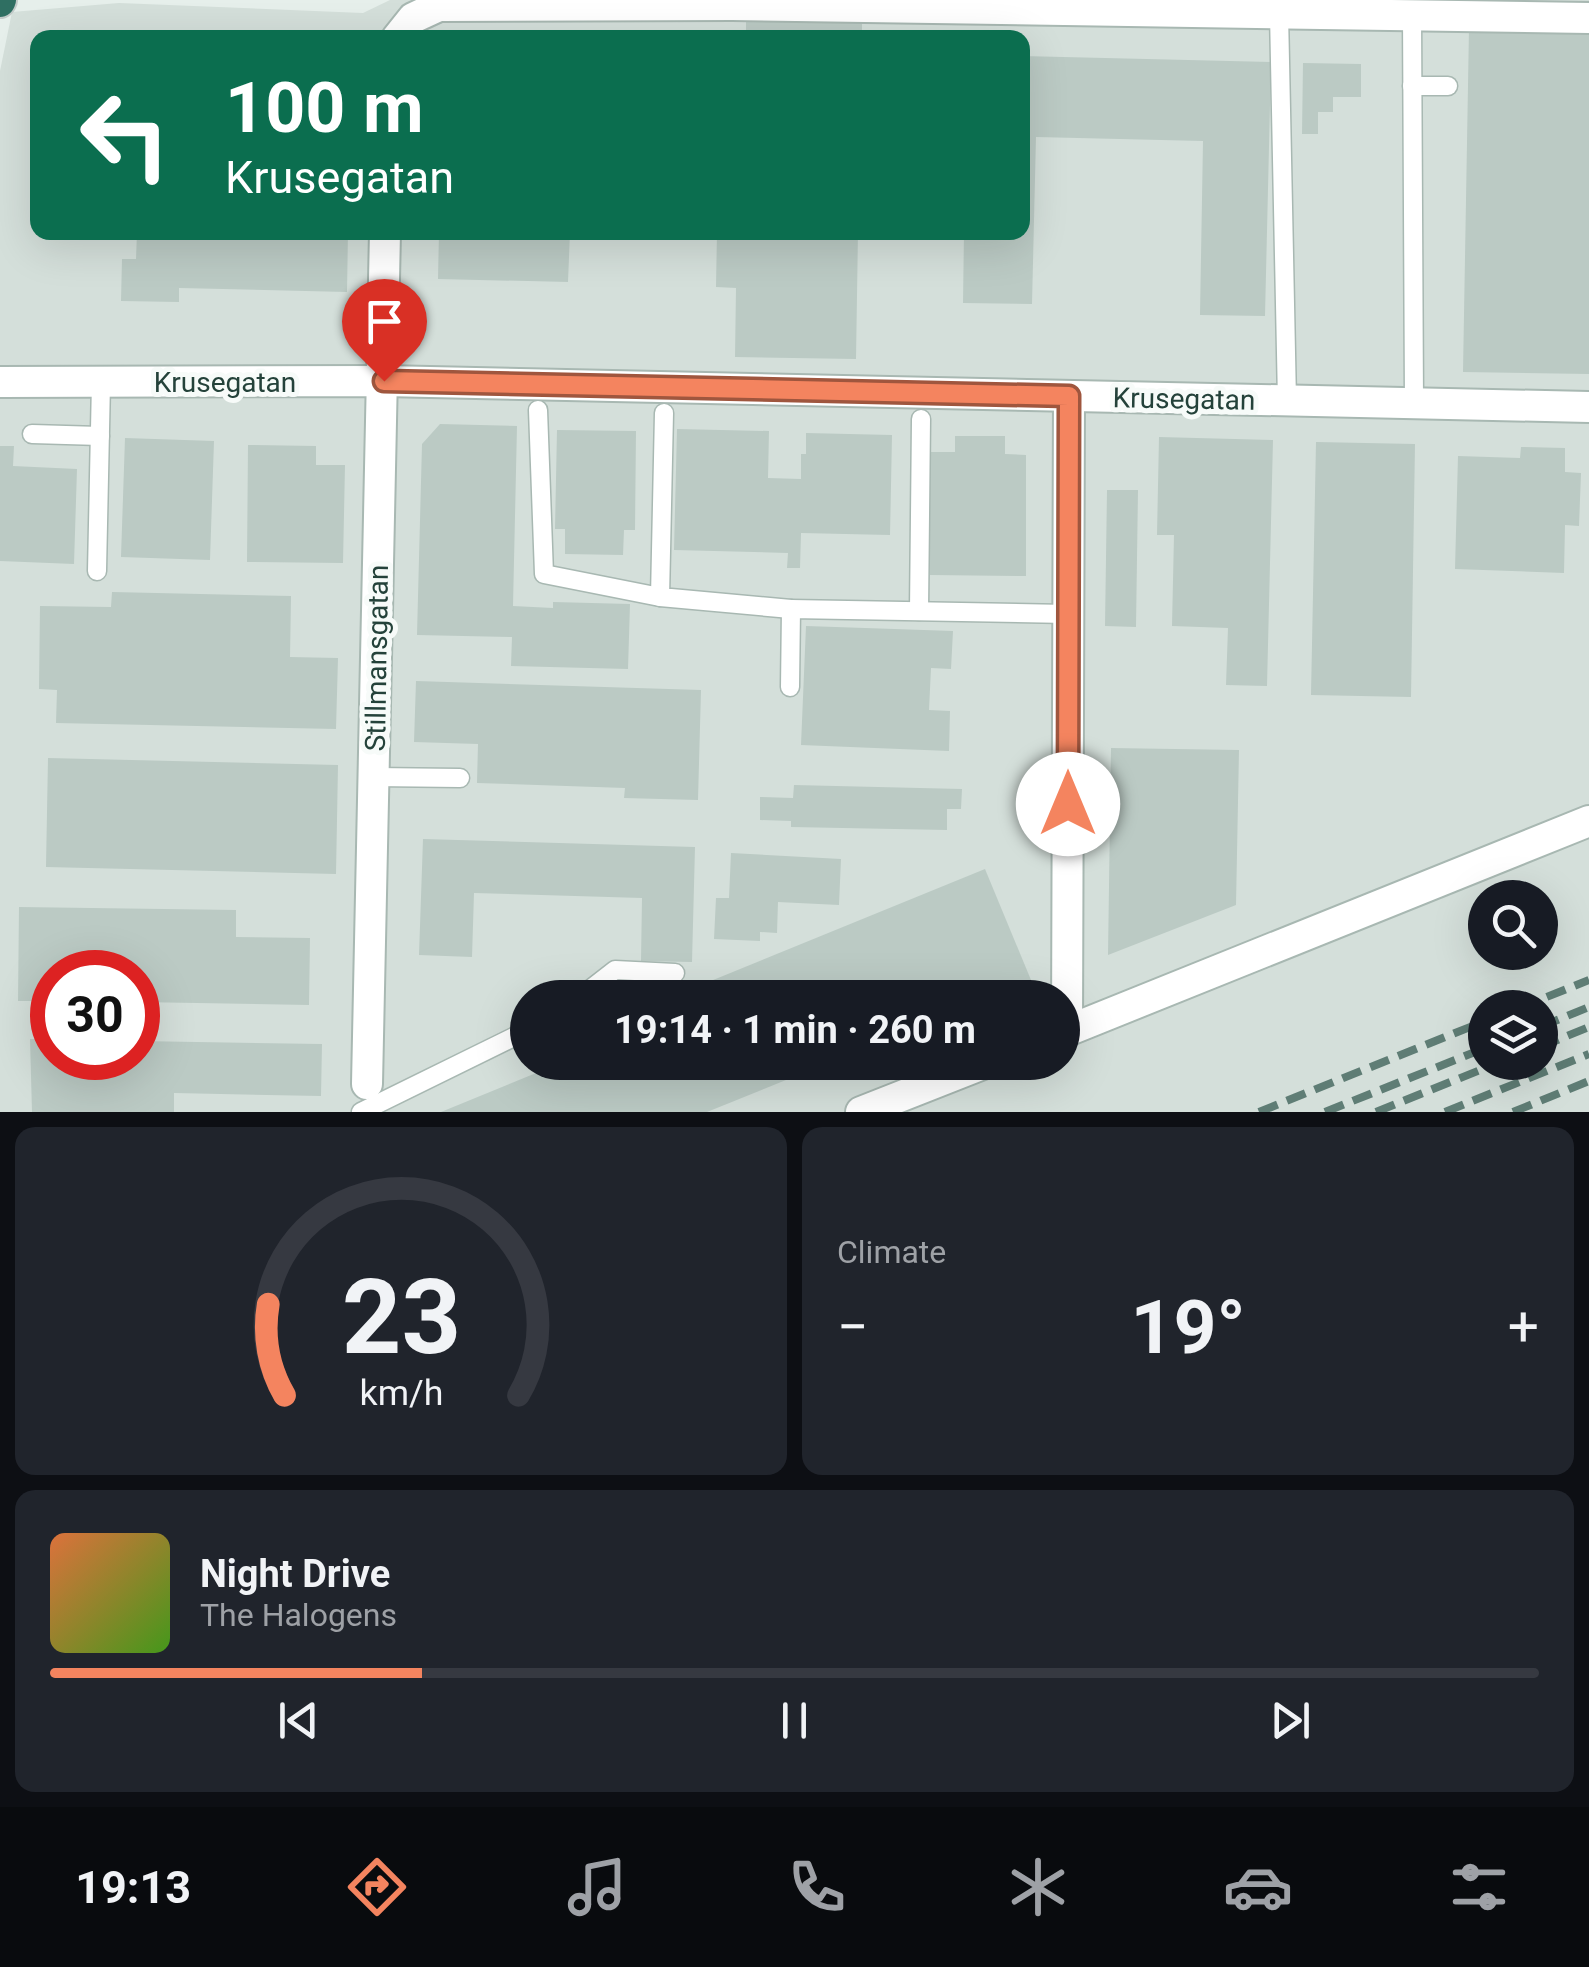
<!DOCTYPE html>
<html lang="en">
<head>
<meta charset="utf-8">
<style>
	:root { --surface:#171b24; --page:#20242c; --text:#f1f3f6; --muted:#9ea1a6; --line:#363941; --accent:#f4845f }
	body { margin:0; font-family:Roboto,sans-serif; background:var(--page); color:var(--text); height:100vh; display:flex; flex-direction:column; font-size:38px; white-space:nowrap }
	* { box-sizing:border-box; margin:0 }
	p { font-size:32px; color:var(--muted) }
	.icon { flex:none; width:55px; height:55px; fill:none; stroke:currentColor; stroke-width:2; stroke-linecap:round; stroke-linejoin:round }
	.map { position:relative; height:1112px; overflow:hidden }
	.sheet { display:flex; flex-direction:column; gap:15px; padding:15px; background:#0d0f14; flex:1 }
	.sheet>* { flex:none }
	.hud { position:absolute; left:30px; top:30px; width:1000px; height:210px; border-radius:20px; box-shadow:0 10px 40px #0002; background:#0b6e4f; color:#fff; overflow:hidden }
	.fabs { position:absolute; left:1468px; top:880px; display:grid; gap:20px }
	.fabs a { display:grid; place-items:center; width:90px; height:90px; border-radius:50%; background:var(--surface); box-shadow:0 10px 40px #0002; font-size:50px }
	.speed { position:absolute; left:30px; top:950px; display:flex; gap:20px; font-size:50px; font-weight:700; text-align:center }
	.speed>* { display:grid; place-content:center; width:130px; height:130px; border-radius:50%; background:var(--surface); box-shadow:0 10px 40px #0002; line-height:1 }
	.speed .limit { border:15px solid #d22; background:#fff; color:#111 }
	.pin { position:absolute; display:grid; place-items:center; width:85px; height:85px; color:#fff; margin:-102px -42px; border-radius:50% 50% 50% 0; rotate:-45deg; box-shadow:0 0 10px #0007 }
	.pin .icon { rotate:45deg }
	.me { position:absolute; width:110px; margin:-55px; rotate:0deg; stroke-linejoin:round; filter:drop-shadow(0 0 8px #0008) }
	.turn { display:flex; align-items:center; gap:35px; height:210px; padding:0 30px; font-size:45px }
	.turn .icon { width:130px; height:130px; stroke-width:2.5 }
	.turn b { display:block; font-size:70px; line-height:85px }
	.big { font-size:75px; font-weight:700; line-height:1.1 }
	.sheet .widget { flex:1; display:flex; flex-direction:column; justify-content:center; gap:15px; min-width:0; padding:0 35px; border-radius:20px; background:var(--page) }
	.sheet .dial { align-items:center; gap:0 }
	.dial svg { height:260px; overflow:visible; fill:none; stroke:var(--line); stroke-width:7; stroke-linecap:round; text-anchor:middle }
	.dial text { fill:var(--text); stroke:none }
	.song { display:flex; align-items:center; gap:30px }
	.cover { width:120px; height:120px; border-radius:15px; background:linear-gradient(135deg,hsl(20 70% 55%),hsl(100 70% 35%)) }
	.played { height:10px; border-radius:5px; background:linear-gradient(90deg,var(--accent) 25%,var(--line) 25%) }
	.keys { display:flex; justify-content:space-around; direction:ltr }
	.heat { display:flex; justify-content:space-between; align-items:center; font-size:55px; direction:ltr }
	.sheet .tiles { flex:1; display:grid; gap:15px; grid-template-columns:1fr 1fr }
	.widget:last-child { grid-column:span 2 }
	.trip { position:absolute; left:510px; top:980px; width:570px; height:100px; border-radius:50px; background:var(--surface); box-shadow:0 10px 40px #0002; font-weight:700; line-height:100px; text-align:center }
	.tab-bar { display:flex; height:160px; justify-content:space-around; align-items:center; background:#090b0e; color:var(--muted) }
	.tab-bar .icon { width:70px; height:70px }
	.tab-bar .selected { color:var(--accent) }
	.tab-bar b { font-size:45px; color:var(--text) }
	.map>svg:first-child { display:block }
</style>
</head>
<body>
<div class="map">
<svg width="1589" height="1112" viewBox="0 0 1589 1112">
	<rect width="100%" height="100%" fill="#e6efeb"/>
	<path fill="#d4dfda" fill-rule="evenodd" d="M390 0H1589V1112H0V71L12 12 119 3 363 13ZM38 38H1022V232H38ZM1485 898H1540V952H1485ZM52 972H138V1058H52ZM528 998H1062V1062H528ZM1485 1008H1540V1062H1485Z"/>
	<g fill="#bbcac4">
		<path d="M746 17 862 19V38H746Z"/>
		<path d="M1469 28 1589 30V374L1463 372Z"/>
		<path d="M1022 56 1271 62 1265 316 1200 315 1203 141 1036 137 1032 304 963 303 964 232H1022Z"/>
		<path d="M1303 63 1361 64V97H1333V112H1318V134H1302Z"/>
		<path d="M137 232H348L347 292 179 288V302L121 301 122 259H136Z"/>
		<path d="M439 232H570L568 282 438 279Z"/>
		<path d="M575 232H667V238L575 236Z"/>
		<path d="M717 232H858L856 359 735 357 736 288 716 287Z"/>
		<path d="M440 424 517 426 513 606 553 608V602L630 604 628 669 511 666 512 637 417 635 422 444Z"/>
		<path d="M677 429 769 431 768 478 801 479V454H806V433L892 435 890 535 801 533 800 568H787L788 553 674 550Z"/>
		<path d="M557 430 636 431 635 530H624L623 555 565 554V529H555Z"/>
		<path d="M955 436H1005V454L1026 455V576L930 575V452H955Z"/>
		<path d="M1159 437 1273 440 1267 686 1226 685 1228 628 1172 626 1174 535H1157Z"/>
		<path d="M125 438 214 441 210 560 121 557Z"/>
		<path d="M1316 442 1415 444 1411 697 1311 695Z"/>
		<path d="M248 445 316 446V465H345L343 563 247 562Z"/>
		<path d="M0 446H14L13 466 77 469 74 564 0 561Z"/>
		<path d="M1521 447 1565 448V472L1581 473 1579 526 1565 525 1564 573 1455 569 1458 456 1520 458Z"/>
		<path d="M1107 490H1138L1136 627 1105 626Z"/>
		<path d="M112 592 291 596 290 657 338 658 336 729 56 723 57 690 39 689 40 606 111 607Z"/>
		<path d="M806 626 953 631 951 669 931 668 929 710 950 711 949 751 801 745Z"/>
		<path d="M416 681 701 690 698 800 624 798 625 788 477 783 478 744 414 742Z"/>
		<path d="M1111 748 1239 750 1236 905 1108 955Z"/>
		<path d="M48 758 338 765 336 874 46 867Z"/>
		<path d="M794 785 962 789 961 809H947V830L791 827V821L760 820V797L793 798Z"/>
		<path d="M423 839 695 847 692 962 641 961 642 898 474 893 472 957 419 955Z"/>
		<path d="M731 853 841 859 839 905 778 902 777 933 760 932V941L714 939 716 898H729Z"/>
		<path d="M985 869 1031 980 988 998H669Z"/>
		<path d="M19 907 236 910V937L310 938 309 1005 138 1002V972H52V1001H18Z"/>
		<path d="M30 1039H52V1058H138V1041L322 1044 321 1096 174 1093V1112H32Z"/>
		<path d="M563 1062H828V1063L707 1112H441Z"/>
	</g>
	<g fill="none" stroke-linecap="round" stroke-linejoin="round">
		<g stroke="#a8b8b2" stroke-width="21">
			<g id="service">
				<path d="M1279 13 1287 401"/>
				<path d="M1412 15 1414 403"/>
				<path d="M1412 86H1448"/>
				<path d="M538 410 544 574 660 597"/>
				<path d="M664 413 660 597 791 609"/>
				<path d="M32 434 100 436"/>
				<path d="M97 571 101 382"/>
				<path d="M919 611 921 419"/>
				<path d="M790 687 791 609 1068 614"/>
				<path d="M374 777 460 778"/>
				<path d="M579 998 615 970 675 973"/>
				<path d="M361 1112 528 1030"/>
			</g>
		</g>
		<g stroke="#a8b8b2" stroke-width="34">
			<g id="minor">
				<path d="M397 38 413 18 439 6 732 5 1589 18"/>
				<path d="M0 382 384 381 1589 407"/>
				<path d="M1067 1032 1069 397"/>
				<path d="M1062 1033 1589 821"/>
				<path d="M367 1084 385 232"/>
				<path d="M861 1112 988 1062"/>
			</g>
		</g>
		<g stroke="#c2cac8" stroke-width="34">
			<path id="motorway" d="M0 2 1 0"/>
		</g>
		<use href="#service" stroke="#fff" stroke-width="18"/>
		<use href="#minor" stroke="#fff" stroke-width="30"/>
		<use href="#motorway" stroke="#2f6f62" stroke-width="30"/>
		<g stroke="#5f7d75" stroke-width="8" stroke-dasharray="20 10" stroke-linecap="butt">
			<path d="M1519 1008 1589 980"/>
			<path d="M1540 1027 1589 1007"/>
			<path d="M1540 1047 1589 1027"/>
			<path d="M1259 1112 1485 1021"/>
			<path d="M1325 1112 1485 1048"/>
			<path d="M1376 1112 1500 1062"/>
			<path d="M1445 1112 1589 1054"/>
			<path d="M1513 1112 1589 1081"/>
		</g>
	</g>
	<g fill="none" stroke-linecap="round" stroke-linejoin="round">
		<g stroke="#9f563e" stroke-width="25">
			<path id="route" d="M384 381 1069 396 1068 804"/>
		</g>
		<use href="#route" stroke="#f4845f" stroke-width="18"/>
	</g>
	<g text-anchor="middle" dominant-baseline="central" stroke-width="10" stroke-linejoin="round" paint-order="stroke">
		<g font-size="28" fill="#24423a" stroke="#f7fbf9">
			<text x="225" y="382">Krusegatan</text>
			<text transform="translate(1184 399) rotate(1)">Krusegatan</text>
			<text transform="translate(377 658) rotate(-89)">Stillmansgatan</text>
		</g>
	</g>
</svg>
<div class="fabs">
<a><svg class="icon" aria-label="search" viewBox="0 0 24 24"><circle cx="10" cy="10" r="6"/><path d="M15 15l6 6"/></svg></a>
<a><svg class="icon" aria-label="layers" viewBox="0 0 24 24"><path d="M12 4l9 5-9 5-9-5zM3 14l9 5 9-5"/></svg></a>
</div>
<div class="speed"><div class="limit">30</div></div>
<div class="pin" style="left:384px;top:381px;background:#d93025"><svg class="icon" aria-label="arrive" viewBox="0 0 24 24"><path d="M6 21V4h12l-3 4 3 4H6"/></svg></div>
<svg class="me" style="left:1068px;top:804px" viewBox="-20 -20 40 40"><circle r="19" fill="#fff"/><path d="M0-13L10 11 0 6-10 11z" fill="#f4845f"/></svg>
<div class="trip">19:14 · 1 min · 260 m</div>
<div class="hud">
<div class="turn"><svg class="icon" aria-label="left" viewBox="0 0 24 24"><path d="M17 20v-9H6M10 6l-5 5 5 5"/></svg><div><b>100 m</b>Krusegatan</div></div>
</div>
</div>
<section class="sheet">
<div class="tiles">
<div class="widget dial"><svg viewBox="0 0 100 80">
<path d="M14 69A42 42 0 1 1 86 69"/>
<path d="M14 69A42 42 0 0 1 9 41" stroke="#f4845f"/>
<text x="50" y="56" font-size="32" font-weight="700">23</text>
<text x="50" y="72" font-size="11">km/h</text>
</svg></div>
<div class="widget"><p>Climate</p>
<div class="heat"><a>−</a><b class="big">19°</b><a>+</a></div>
</div>
<div class="widget">
<div class="song"><i class="cover"></i><div><b>Night Drive</b><p>The Halogens</p></div></div>
<div class="played"></div>
<div class="keys"><svg class="icon" aria-label="previous" viewBox="0 0 24 24"><path d="M18 5L8 12l10 7zM5 5v14"/></svg><svg class="icon" aria-label="pause" viewBox="0 0 24 24"><path d="M8 5v14M16 5v14"/></svg><svg class="icon" aria-label="next" viewBox="0 0 24 24"><path d="M6 5l10 7-10 7zM19 5v14"/></svg></div>
</div>
</div>
</section>
<nav class="tab-bar">
<b>19:13</b>
<svg class="icon selected" aria-label="directions" viewBox="0 0 24 24"><path d="M12 3l9 9-9 9-9-9zM9 14v-3h6M13 9l2 2-2 2"/></svg>
<svg class="icon" aria-label="music" viewBox="0 0 24 24"><path d="M9 18V5l10-2v13"/><circle cx="6" cy="18" r="3"/><circle cx="16" cy="16" r="3"/></svg>
<svg class="icon" aria-label="phone" viewBox="0 0 24 24"><path d="M5 4h4l2 5-3 2q2 4 5 5l2-3 5 2v4C11 20 4 13 5 4z"/></svg>
<svg class="icon" aria-label="climate" viewBox="0 0 24 24"><path d="M12 3v18M4 7l16 10M4 17L20 7"/></svg>
<svg class="icon" aria-label="car" viewBox="0 0 24 24"><path d="M5 17H2v-5l4-1 3-4h7l3 4 3 1v5h-3M9 17h6M6 11h13"/><circle cx="7" cy="17" r="2"/><circle cx="17" cy="17" r="2"/></svg>
<svg class="icon" aria-label="filters" viewBox="0 0 24 24"><path d="M4 7h16M4 17h16"/><circle cx="9" cy="7" r="2"/><circle cx="15" cy="17" r="2"/></svg>
</nav>
</body>
</html>
